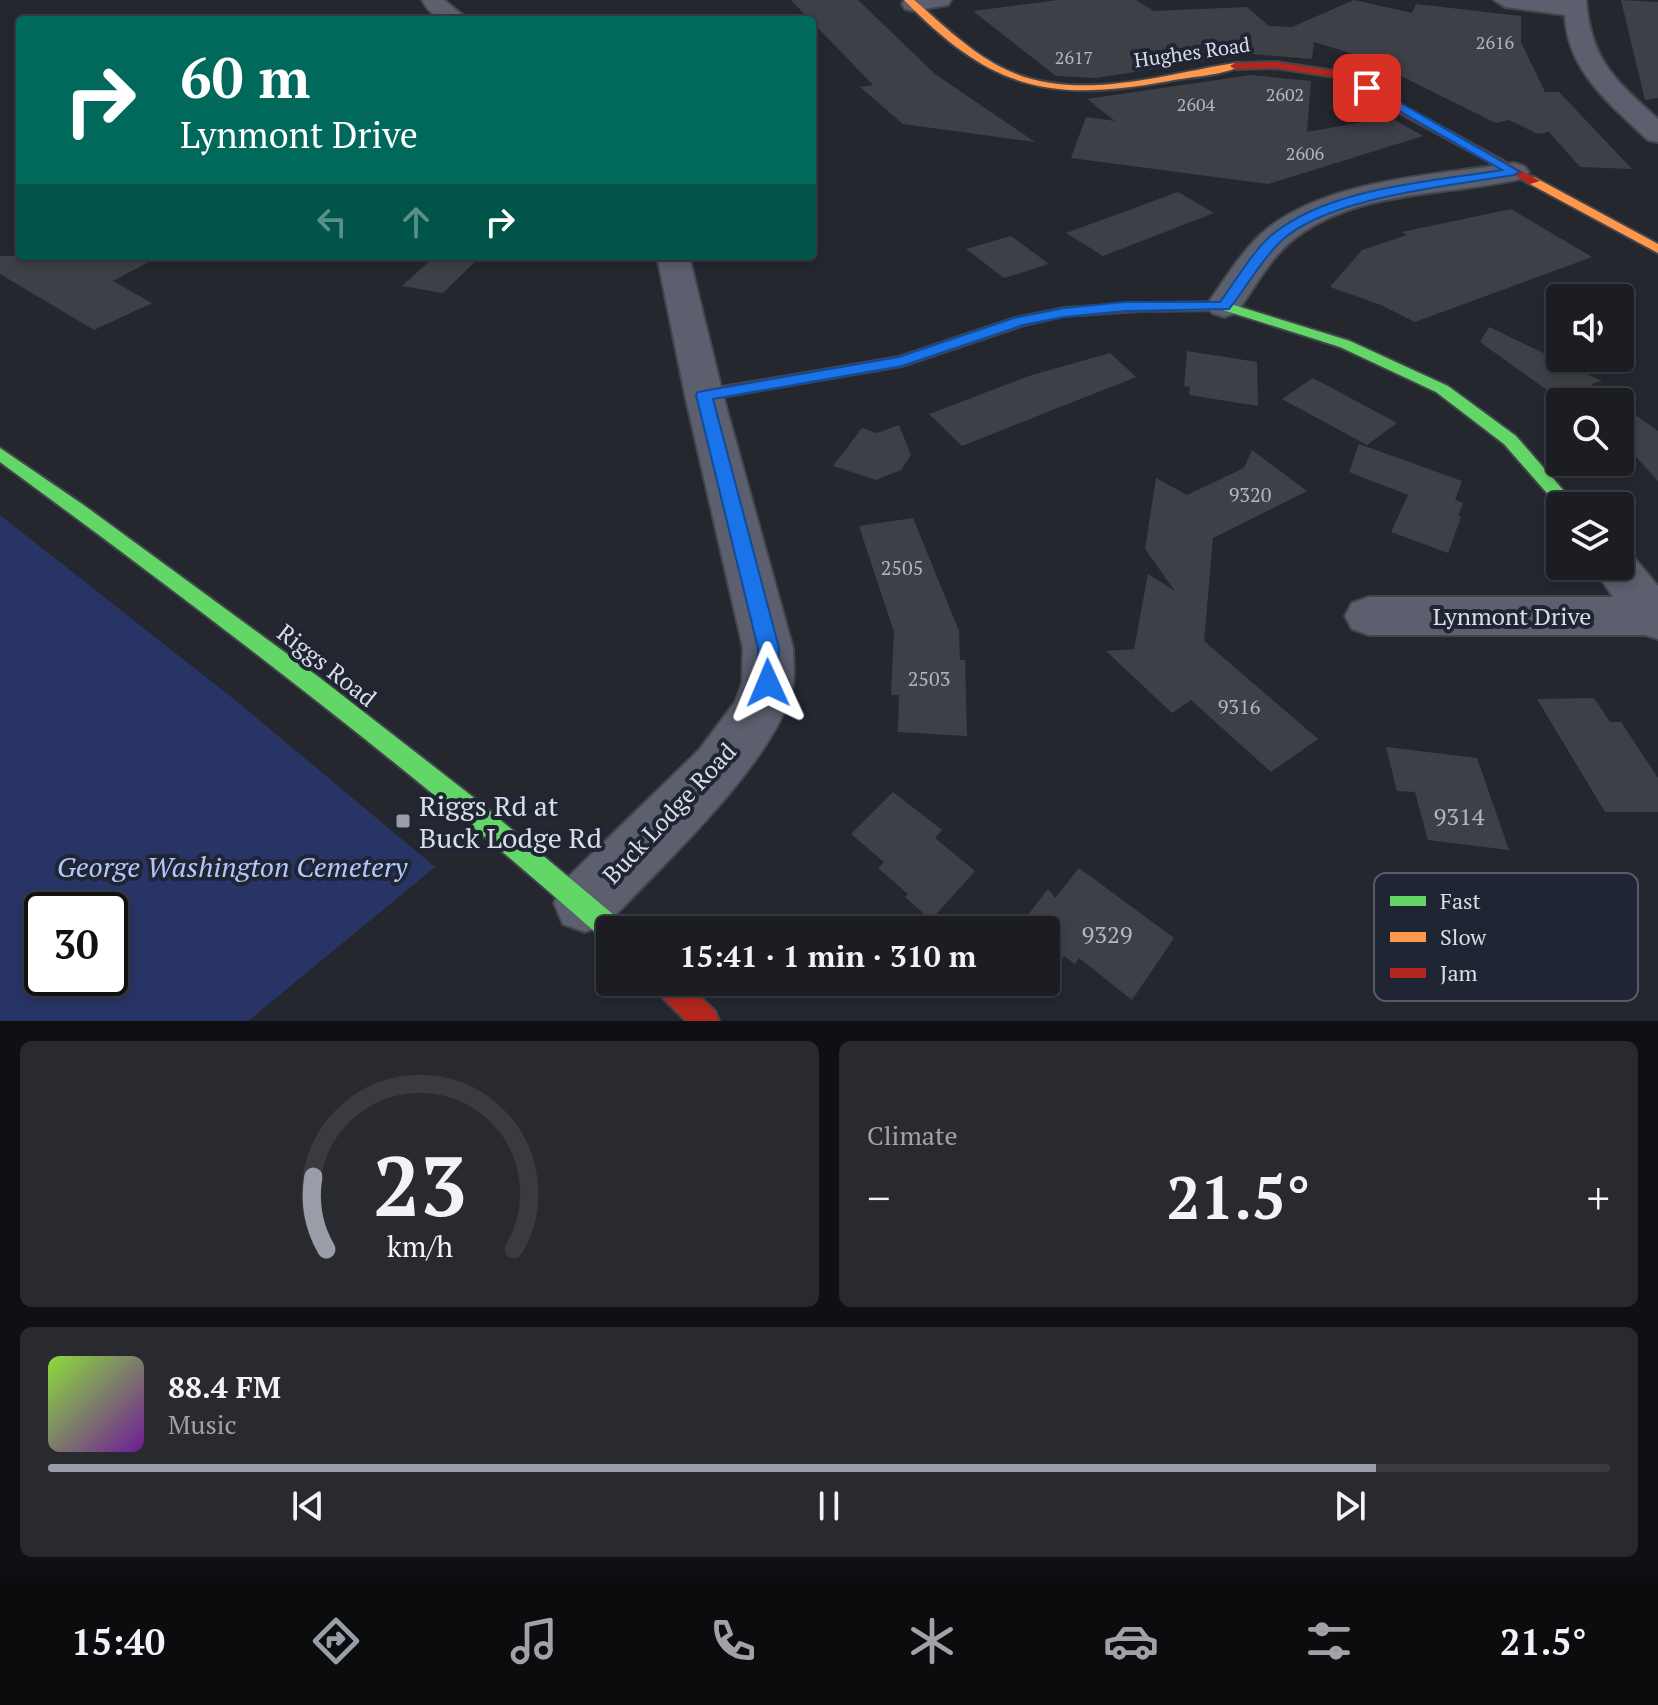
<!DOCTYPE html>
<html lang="en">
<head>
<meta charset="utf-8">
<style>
	:root { --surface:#1c1d23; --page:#292a30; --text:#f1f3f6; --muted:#a0a2a6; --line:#3a3b41; --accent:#9a9da7 }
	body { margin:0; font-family:"PT Serif",serif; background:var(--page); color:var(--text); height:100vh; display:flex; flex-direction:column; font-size:30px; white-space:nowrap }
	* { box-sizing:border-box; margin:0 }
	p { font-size:26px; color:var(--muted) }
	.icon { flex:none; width:44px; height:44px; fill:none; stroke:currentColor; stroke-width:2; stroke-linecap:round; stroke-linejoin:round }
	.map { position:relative; height:1021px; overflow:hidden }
	.sheet { display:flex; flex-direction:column; gap:20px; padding:20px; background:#0f1013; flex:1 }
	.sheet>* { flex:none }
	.hud { position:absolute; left:16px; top:16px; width:800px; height:244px; border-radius:8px; box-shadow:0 4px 12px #0003,0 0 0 2px var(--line); background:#00695c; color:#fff; overflow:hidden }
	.controls { position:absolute; left:1546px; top:284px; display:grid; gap:16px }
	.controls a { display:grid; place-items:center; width:88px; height:88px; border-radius:8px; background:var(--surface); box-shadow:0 4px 12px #0003,0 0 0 2px var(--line); font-size:40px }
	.speed { position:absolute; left:24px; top:892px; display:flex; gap:16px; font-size:40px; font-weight:700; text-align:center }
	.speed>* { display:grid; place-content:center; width:104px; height:104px; border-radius:50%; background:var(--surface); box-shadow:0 4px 12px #0003,0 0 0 2px var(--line); line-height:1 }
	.speed .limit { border:4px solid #111; border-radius:12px; background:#fff; color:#111 }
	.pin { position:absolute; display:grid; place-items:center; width:68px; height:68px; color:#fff; margin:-34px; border-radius:16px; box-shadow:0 4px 12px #0006 }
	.me { position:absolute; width:88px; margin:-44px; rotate:359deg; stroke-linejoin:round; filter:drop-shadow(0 0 6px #0008) }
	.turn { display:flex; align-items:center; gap:28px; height:168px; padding:0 32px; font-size:36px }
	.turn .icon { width:104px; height:104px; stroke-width:2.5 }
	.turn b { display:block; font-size:56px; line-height:68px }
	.lanes { display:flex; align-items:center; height:76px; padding:0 32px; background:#0003; justify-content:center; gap:40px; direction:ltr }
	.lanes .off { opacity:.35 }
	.big { font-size:60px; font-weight:600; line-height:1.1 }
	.sheet .widget { flex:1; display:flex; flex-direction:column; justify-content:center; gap:12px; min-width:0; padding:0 28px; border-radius:12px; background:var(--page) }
	.sheet .dial { align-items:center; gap:0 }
	.dial svg { height:208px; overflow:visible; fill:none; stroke:var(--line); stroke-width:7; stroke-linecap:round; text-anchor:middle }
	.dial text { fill:var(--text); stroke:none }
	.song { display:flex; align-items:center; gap:24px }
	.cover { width:96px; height:96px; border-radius:12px; background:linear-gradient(135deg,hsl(90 70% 55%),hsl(280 70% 35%)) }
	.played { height:8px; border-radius:4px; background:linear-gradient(90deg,var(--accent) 85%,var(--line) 85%) }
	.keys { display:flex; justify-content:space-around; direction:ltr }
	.heat { display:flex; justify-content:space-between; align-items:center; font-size:44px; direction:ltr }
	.sheet .tiles { flex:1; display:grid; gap:20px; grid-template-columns:1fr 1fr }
	.widget:last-child { grid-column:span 2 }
	.trip { position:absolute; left:596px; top:916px; width:464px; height:80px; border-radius:8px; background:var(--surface); box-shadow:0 4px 12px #0003,0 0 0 2px var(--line); font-weight:600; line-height:80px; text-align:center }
	.menu { display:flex; height:128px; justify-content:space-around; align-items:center; background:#0b0c0e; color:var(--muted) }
	.menu .icon { width:56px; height:56px }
	.menu .active { color:var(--accent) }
	.menu b { font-size:36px; color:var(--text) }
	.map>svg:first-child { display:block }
</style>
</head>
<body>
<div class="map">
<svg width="1658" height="1021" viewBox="0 0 1658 1021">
	<rect width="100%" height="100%" fill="#25272f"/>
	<path fill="#283465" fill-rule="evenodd" d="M0 515 240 704 435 867 248 1021H0ZM42 910H110V978H42Z"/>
	<g fill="#3e4047">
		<path d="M791 0H858L935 74 1035 142 903 124 860 87 873 85Z"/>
		<path d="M1058 0H1136L1154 11 1247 7 1269 26 1292 27 1354 0 1412 13 1416 4 1521 16V42L1545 92H1559L1632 169 1580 167 1549 132 1538 134 1509 120 1496 123 1360 56 1314 42 1312 59 1251 54 1096 78 1056 76 973 11Z"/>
		<path d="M1621 0 1658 2V98L1645 100Z"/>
		<path d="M1251 75 1311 81 1307 132 1390 117 1423 136 1268 184 1071 158 1086 117 1115 121 1087 99Z"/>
		<path d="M1178 192 1214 213 1103 256 1066 233Z"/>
		<path d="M1511 209 1592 257 1415 322 1381 305 1330 287 1362 250 1407 235 1402 232Z"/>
		<path d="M1011 236 1049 264 1004 278 966 249Z"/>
		<path d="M0 256H160L113 281 152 303 94 330 0 274Z"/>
		<path d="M435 256H481L443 293 402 286Z"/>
		<path d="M1489 327 1602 381 1591 384 1617 402H1586L1576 390 1579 387 1551 393 1480 342Z"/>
		<path d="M1187 351 1257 362 1258 406 1189 395 1190 387 1184 386Z"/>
		<path d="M1110 353 1136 377 962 446 929 414 1032 375Z"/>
		<path d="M1313 378 1397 423 1367 445 1282 399Z"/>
		<path d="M1620 404 1658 431V481L1620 439Z"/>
		<path d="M899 425 911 455 901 470 876 480 833 466 862 428 877 433Z"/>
		<path d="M1359 444 1462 481 1455 500 1463 503 1458 516 1461 517 1448 553 1391 532 1408 495 1349 472Z"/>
		<path d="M1252 450 1307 491 1213 538 1204 641 1318 739 1271 772 1191 700 1172 713 1106 651 1134 649 1148 574 1175 591 1145 549 1156 478 1187 495 1244 468Z"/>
		<path d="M913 518 959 631 960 660H965L967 736 898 732 899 695H891L894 632 859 526Z"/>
		<path d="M1594 698 1610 722H1621L1658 778V812H1605L1537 699Z"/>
		<path d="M1386 747 1477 758 1509 850 1428 840 1415 792 1397 791Z"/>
		<path d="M893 792 942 830 935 838 975 871 931 920 905 897 908 894 878 868 884 862 851 834Z"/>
		<path d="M1079 868 1174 938 1132 1000 1079 958 1075 964 1064 956 1046 980V930H1016L1048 889 1055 898Z"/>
	</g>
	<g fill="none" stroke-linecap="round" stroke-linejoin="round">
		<g stroke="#43454c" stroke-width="4">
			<g id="street">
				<path d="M422 0H444L469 20C449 20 432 21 422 0Z"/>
				<path d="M905 0H951L948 5 913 11 905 9 902 4Z"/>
				<path d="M1494 0H1586C1591 61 1615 80 1658 119V142L1648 140C1611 105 1567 71 1565 15L1505 7Z"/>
				<path d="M1514 163 1524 166 1529 172 1524 178C1447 197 1352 188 1288 244 1267 263 1253 291 1236 313L1224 317 1212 313 1206 306C1224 281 1243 248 1267 229 1330 179 1437 175 1514 163Z"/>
				<path d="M657 256H689L723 395 793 648C793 660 795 673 793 685 779 759 660 867 607 924L585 932 563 924 554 903 563 882 699 750 735 702 742 683 743 648 685 395Z"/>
				<path d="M1620 551 1631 554 1658 586V639L1645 635H1369L1352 629 1345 616 1352 603 1369 597H1613L1592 566H1620Z"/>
			</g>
		</g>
		<g stroke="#43454c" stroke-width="4">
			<g id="fast">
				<path d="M1224 302 1350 341 1448 386 1516 436 1577 506H1560V508L1504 444 1436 392 1340 347 1223 310 1150 311 1143 307 1150 303Z"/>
				<path d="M0 448 85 506 320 678 473 797 621 921 625 930H610V942L603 939C411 768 207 614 0 462Z"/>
			</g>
		</g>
		<g stroke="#43454c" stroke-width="4">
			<g id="slow">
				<path d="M904 0H914C940 22 965 47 995 64 1069 106 1158 75 1235 63L1240 66C1225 75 1188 77 1169 81 1048 103 991 89 904 0Z"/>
				<path d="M1534 177 1658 244V253L1530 184 1528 181Z"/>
			</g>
		</g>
		<g stroke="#43454c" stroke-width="4">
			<g id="jam">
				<path d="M1276 62 1341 72 1540 181 1530 184 1334 77 1276 68 1235 69 1230 66 1235 63Z"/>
				<path d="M1150 303 1157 307 1155 310 1064 316 1024 325 902 366 704 400 696 395 704 390 899 357 1015 318 1064 308Z"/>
				<path d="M652 982H684L715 1011 719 1021H686L656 991Z"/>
			</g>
		</g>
		<use href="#street" fill="#5b5f6e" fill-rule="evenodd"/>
		<use href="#fast" fill="#63d668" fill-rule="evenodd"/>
		<use href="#slow" fill="#ff974d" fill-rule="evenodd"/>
		<use href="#jam" fill="#b3261e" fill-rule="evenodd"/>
	</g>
	<path fill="#1a73e8" stroke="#114b97" stroke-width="2" d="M1363 86H1371L1520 172 1514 175C1450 186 1328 197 1281 241 1261 260 1246 288 1229 309L1125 311 1064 317 1023 325 902 366 713 399 779 648 778 683 775 689 768 691 760 689 757 683 758 648 696 395 698 392 899 357 1014 318 1064 308 1125 302H1220C1235 282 1254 249 1273 234 1331 187 1431 182 1502 170L1363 90Z"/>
	<rect fill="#9a9da7" stroke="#202534" stroke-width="3" x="395" y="813" width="16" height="16" rx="4"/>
	<g text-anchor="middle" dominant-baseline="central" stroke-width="8" stroke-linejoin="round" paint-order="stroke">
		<g font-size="18" fill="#b2b6bf">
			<text x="1495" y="42">2616</text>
			<text x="1074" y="57">2617</text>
			<text x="1285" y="94">2602</text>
			<text x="1196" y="104">2604</text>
			<text x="1305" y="153">2606</text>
		</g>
		<g font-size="20" fill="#d9dde7" stroke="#202534">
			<text transform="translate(1192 52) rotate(-8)">Hughes Road</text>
		</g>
		<g font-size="20" fill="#b2b6bf">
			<text x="1250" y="494">9320</text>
			<text x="902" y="567">2505</text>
			<text x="929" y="678">2503</text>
			<text x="1239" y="706">9316</text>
		</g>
		<g font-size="24" fill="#d9dde7" stroke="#202534">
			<text x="1512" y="616">Lynmont Drive</text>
			<text transform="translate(327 665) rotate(38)">Riggs Road</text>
			<text transform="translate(669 813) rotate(-47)">Buck Lodge Road</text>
		</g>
		<g font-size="24" fill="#b2b6bf">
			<text x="1459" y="816">9314</text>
			<text x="1107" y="934">9329</text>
		</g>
		<g font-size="28" fill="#d9dde7" stroke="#202534" text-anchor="start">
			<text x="419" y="805">Riggs Rd at<tspan x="419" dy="32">Buck Lodge Rd</tspan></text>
		</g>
		<g font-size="28" font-style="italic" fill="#b3c6fc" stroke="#202534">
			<text x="232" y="866">George Washington Cemetery</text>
		</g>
	</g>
	<rect x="1374" y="873" width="264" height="128" rx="12" fill="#202534" stroke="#585c6a" stroke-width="2"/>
	<rect x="1390" y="896" width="36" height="10" fill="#63d668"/>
	<rect x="1390" y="932" width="36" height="10" fill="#ff974d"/>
	<rect x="1390" y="968" width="36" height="10" fill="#b3261e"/>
	<g font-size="22" fill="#d9dde7">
		<text x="1440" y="909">Fast</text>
		<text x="1440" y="945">Slow</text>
		<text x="1440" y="981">Jam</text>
	</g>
</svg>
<div class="controls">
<a><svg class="icon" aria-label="sound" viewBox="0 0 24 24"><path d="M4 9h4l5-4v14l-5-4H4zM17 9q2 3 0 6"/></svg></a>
<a><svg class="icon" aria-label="search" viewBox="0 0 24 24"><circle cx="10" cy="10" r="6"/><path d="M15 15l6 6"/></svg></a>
<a><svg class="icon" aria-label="layers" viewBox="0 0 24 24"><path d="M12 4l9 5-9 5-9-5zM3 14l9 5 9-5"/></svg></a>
</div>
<div class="speed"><div class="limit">30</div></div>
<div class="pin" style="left:1367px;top:88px;background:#d93025"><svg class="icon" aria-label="arrive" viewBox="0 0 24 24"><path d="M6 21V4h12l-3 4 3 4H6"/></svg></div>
<svg class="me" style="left:768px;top:683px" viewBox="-20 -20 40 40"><path d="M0-17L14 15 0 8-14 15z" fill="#1a73e8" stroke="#fff" stroke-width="4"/></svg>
<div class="trip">15:41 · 1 min · 310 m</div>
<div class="hud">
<div class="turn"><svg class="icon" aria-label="right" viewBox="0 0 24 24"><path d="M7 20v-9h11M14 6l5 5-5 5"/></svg><div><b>60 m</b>Lynmont Drive</div></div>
<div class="lanes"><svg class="icon off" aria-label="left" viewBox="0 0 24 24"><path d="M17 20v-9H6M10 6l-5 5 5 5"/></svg><svg class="icon off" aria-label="ahead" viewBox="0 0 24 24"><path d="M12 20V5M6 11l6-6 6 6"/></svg><svg class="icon" aria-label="right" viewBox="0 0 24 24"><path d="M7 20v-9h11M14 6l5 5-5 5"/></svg></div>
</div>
</div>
<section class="sheet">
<div class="tiles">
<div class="widget dial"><svg viewBox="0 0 100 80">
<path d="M14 69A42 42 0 1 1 86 69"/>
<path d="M14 69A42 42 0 0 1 9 41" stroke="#9a9da7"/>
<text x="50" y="56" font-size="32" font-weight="700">23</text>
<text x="50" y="72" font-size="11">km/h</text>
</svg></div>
<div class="widget"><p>Climate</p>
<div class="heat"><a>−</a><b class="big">21.5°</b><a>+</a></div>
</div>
<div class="widget">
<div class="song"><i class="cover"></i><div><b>88.4 FM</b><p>Music</p></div></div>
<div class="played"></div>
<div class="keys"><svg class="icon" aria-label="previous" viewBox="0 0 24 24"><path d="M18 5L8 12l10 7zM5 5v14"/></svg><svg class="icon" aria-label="pause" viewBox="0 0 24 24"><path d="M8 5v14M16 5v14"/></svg><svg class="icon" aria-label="next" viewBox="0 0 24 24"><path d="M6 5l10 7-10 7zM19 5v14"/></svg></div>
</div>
</div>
</section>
<nav class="menu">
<b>15:40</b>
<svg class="icon active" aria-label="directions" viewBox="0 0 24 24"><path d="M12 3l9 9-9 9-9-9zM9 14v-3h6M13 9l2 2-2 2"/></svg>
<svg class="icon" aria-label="music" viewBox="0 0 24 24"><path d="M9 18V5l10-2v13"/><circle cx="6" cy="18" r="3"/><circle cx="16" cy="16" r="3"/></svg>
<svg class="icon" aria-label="phone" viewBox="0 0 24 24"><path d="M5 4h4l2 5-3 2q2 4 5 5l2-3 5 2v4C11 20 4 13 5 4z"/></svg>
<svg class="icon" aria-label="climate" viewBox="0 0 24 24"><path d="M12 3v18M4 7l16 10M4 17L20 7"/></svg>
<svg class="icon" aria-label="car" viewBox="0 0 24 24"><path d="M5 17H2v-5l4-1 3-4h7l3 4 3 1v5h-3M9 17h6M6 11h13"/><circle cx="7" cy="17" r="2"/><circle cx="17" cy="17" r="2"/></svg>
<svg class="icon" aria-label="filters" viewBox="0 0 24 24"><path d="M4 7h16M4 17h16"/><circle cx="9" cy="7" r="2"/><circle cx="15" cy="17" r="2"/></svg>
<b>21.5°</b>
</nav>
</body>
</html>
